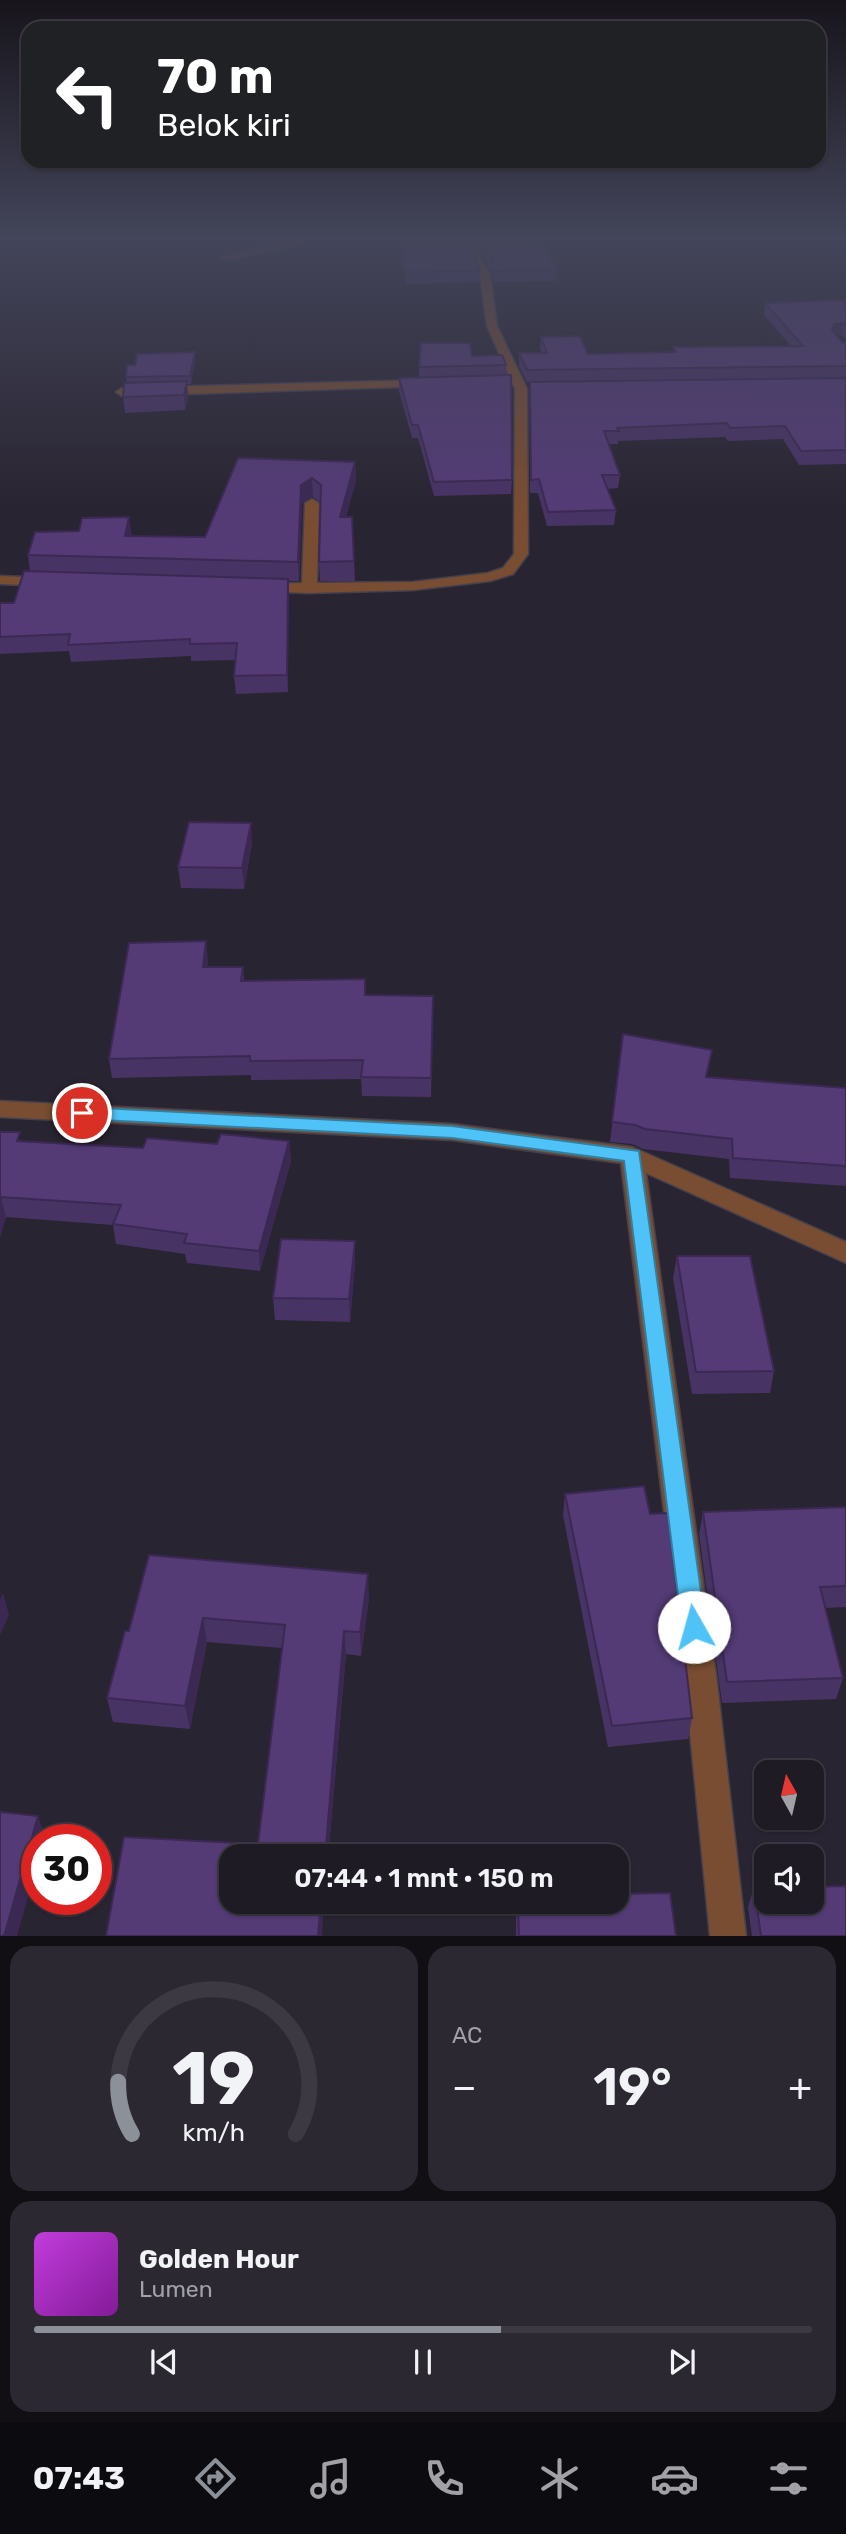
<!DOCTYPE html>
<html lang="id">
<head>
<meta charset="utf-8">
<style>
	:root { --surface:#1f1b25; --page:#2c2832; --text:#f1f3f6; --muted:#a1a1a7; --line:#3c3942; --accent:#8c9099 }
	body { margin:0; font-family:Rubik,sans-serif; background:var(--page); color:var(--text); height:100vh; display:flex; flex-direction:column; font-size:26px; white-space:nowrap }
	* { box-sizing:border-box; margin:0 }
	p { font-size:23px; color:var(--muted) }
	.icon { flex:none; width:38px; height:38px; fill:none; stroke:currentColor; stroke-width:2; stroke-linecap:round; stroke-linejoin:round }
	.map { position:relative; height:1936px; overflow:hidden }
	.panel { display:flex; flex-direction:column; gap:10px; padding:10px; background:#110f14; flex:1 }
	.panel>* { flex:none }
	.top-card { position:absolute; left:21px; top:21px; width:805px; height:147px; border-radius:21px; box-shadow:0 2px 5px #0004,0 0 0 2px var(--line); background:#202124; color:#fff; overflow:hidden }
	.needle { width:46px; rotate:352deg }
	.buttons { position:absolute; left:754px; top:1760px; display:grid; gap:14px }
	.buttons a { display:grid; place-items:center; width:70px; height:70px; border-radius:14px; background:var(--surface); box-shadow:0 2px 5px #0004,0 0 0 2px var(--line); font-size:35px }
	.speed { position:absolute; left:21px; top:1824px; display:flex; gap:14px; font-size:35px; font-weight:700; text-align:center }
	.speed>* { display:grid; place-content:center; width:91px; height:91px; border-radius:50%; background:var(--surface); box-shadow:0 2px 5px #0004,0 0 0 2px var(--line); line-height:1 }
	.speed .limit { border:10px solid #d22; background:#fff; color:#111 }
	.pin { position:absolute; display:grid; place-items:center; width:60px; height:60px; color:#fff; margin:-30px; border:4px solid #fff; border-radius:50%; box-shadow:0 2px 7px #0007 }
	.me { position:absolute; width:77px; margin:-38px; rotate:353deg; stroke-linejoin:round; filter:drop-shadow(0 0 5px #0008) }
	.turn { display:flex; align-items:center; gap:24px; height:147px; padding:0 21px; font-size:32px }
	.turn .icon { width:91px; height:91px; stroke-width:2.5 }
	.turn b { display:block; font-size:49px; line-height:60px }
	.big { font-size:52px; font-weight:600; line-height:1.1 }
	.panel .card { flex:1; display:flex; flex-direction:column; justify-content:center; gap:10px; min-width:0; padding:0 24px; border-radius:21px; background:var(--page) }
	.panel .dial { align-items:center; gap:0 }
	.dial svg { height:182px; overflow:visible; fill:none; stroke:var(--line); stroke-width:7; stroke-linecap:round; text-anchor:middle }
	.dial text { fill:var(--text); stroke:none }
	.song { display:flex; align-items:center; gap:21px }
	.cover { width:84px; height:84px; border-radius:10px; background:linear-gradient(135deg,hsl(290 70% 55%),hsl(290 70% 35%)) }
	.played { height:7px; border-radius:4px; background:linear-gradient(90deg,var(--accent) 60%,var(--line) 60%) }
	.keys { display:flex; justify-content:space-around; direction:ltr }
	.heat { display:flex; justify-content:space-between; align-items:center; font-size:38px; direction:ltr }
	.panel .tiles { flex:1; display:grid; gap:10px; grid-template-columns:1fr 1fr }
	.card:last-child { grid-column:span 2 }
	.trip { position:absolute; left:219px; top:1844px; width:410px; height:70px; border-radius:21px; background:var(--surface); box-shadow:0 2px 5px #0004,0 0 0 2px var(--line); font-weight:600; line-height:70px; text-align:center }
	.tabs { display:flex; height:112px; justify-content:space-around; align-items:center; background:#0c0b0f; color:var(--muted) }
	.tabs .icon { width:49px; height:49px }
	.tabs .selected { color:var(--accent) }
	.tabs b { font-size:32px; color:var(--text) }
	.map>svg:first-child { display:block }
</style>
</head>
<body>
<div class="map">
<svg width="846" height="1936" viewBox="0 0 846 1936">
	<rect width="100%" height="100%" fill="#292431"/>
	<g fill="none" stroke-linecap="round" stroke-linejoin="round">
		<g stroke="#45404c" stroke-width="3">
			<g id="minor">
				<path d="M299 236H309L301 244 227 260 222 257 298 239Z"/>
				<path d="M457 236H467L490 274 497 326 527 389 528 554 513 574 490 581 413 590 309 593 254 591 252 588 259 584 302 583 305 503 312 499 319 503 317 583 413 582 488 573 503 568 514 554 515 389 487 326 480 274Z"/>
				<path d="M427 380 431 382V386L122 396 116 392 122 388Z"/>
				<path d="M0 576 49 578 56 582 49 586 0 584Z"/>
				<path d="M0 1101 452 1124 632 1147 846 1242V1263L646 1173 717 1682 746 1936H710L685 1682 621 1163 452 1140 0 1117Z"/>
			</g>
		</g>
		<use href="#minor" fill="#784d31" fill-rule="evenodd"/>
	</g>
	<g fill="#483365">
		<path d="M254 236H297L275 242H255Z"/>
		<path d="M366 236H461L479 271 478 282 407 284 399 244 366 242Z"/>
		<path d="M470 236H647L540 240 557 269 556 281 494 282 492 273Z"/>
		<path d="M846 300V339L842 335 837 336 842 342 846 343V464L799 465 783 439 728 441 725 437 618 441V444H609L620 475 618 488 607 489 616 510 614 525 547 526 538 493H530V382H527L519 366V353H542L540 349 541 337 588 354 673 352V347L791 346 764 315 765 303Z"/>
		<path d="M195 352V360L191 384H187L188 397 185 410 125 413 123 397 127 383 126 377 135 365Z"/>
		<path d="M472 356 506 365 512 480 511 494 434 496 418 438H412L399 391V378H419V367Z"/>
		<path d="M238 458 355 462 356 480 346 517H352L355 581H320L319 562 320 502 313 497 302 503 299 581H288V692L236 694 234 676 236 660 191 661V656L71 662 69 651 0 654V603H14L30 571 28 555 132 536 205 537Z"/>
		<path d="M252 843 244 889 181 888 178 867Z"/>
		<path d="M208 960 207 967H243L244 981 365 995 433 996 431 1097 362 1096 361 1079 251 1080V1075L112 1078 109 1059Z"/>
		<path d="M623 1034 708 1077 846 1088V1186L730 1178 729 1159 643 1149 632 1144 610 1142Z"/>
		<path d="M0 1132 22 1141 143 1148 289 1141 291 1161 260 1271 187 1263 185 1254 116 1244 113 1225 6 1217 0 1237Z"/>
		<path d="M355 1241V1263L350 1322 275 1320 273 1298Z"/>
		<path d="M677 1256 774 1371 770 1393 692 1394 673 1278Z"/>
		<path d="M565 1494 692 1718 688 1739 608 1747 563 1515Z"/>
		<path d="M846 1507V1607L825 1608 843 1678 836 1699 722 1703 699 1534 703 1512Z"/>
		<path d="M149 1555 369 1598 361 1656 346 1654 328 1857H231L258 1844 282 1648 207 1642 190 1729 113 1722 107 1698 129 1631Z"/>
		<path d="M754 1887 846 1936H752L748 1907Z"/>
		<path d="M517 1902H616L676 1936H516V1915Z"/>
	</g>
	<g fill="#3b2953">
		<path d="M275 236H297L275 242Z"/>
		<path d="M844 323 842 335 832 336V330L834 324Z"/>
		<path d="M195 352V360L191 384 190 376Z"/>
		<path d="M187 381 188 397 185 410 184 395Z"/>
		<path d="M355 462 356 480 341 536 340 517Z"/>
		<path d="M312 478 313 497 302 503 299 581 298 562 301 485Z"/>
		<path d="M129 517 132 536H125Z"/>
		<path d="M288 579 289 595 288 692 287 675Z"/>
		<path d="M251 823 252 843 244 889 242 868Z"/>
		<path d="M206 941 208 960 205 986 203 967Z"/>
		<path d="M289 1141 291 1161 260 1271 259 1251Z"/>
		<path d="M1 1197 6 1217 0 1237V1200Z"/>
		<path d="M355 1241V1263L350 1322 349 1299Z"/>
		<path d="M368 1574 369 1598 361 1656 360 1632Z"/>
		<path d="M3 1593 9 1615 0 1635V1599Z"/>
		<path d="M203 1618 207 1642 190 1729 185 1706Z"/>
		<path d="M344 1631 346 1654 328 1857H325Z"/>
		<path d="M38 1816 45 1836 44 1839H37V1866L17 1936H4Z"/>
		<path d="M321 1902H324L322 1936H318Z"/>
	</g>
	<g fill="#543b76" stroke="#3b2953" stroke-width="2">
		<path d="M400 236H461L478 264 479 271 407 272Z"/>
		<path d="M477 236H538L557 269 494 271 493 261Z"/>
		<path d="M846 300V325L844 323 834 324 832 330 842 342 846 343V366L527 370 519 353H547L541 337 580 336 588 354 676 352 673 347 803 346 765 303Z"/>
		<path d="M421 343H470L472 356 502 355 506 365 419 367Z"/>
		<path d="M195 352 190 376 126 377 127 365H135L137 354Z"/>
		<path d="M511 375 512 480 434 482 418 425H412L399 378Z"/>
		<path d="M846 378V450L801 451 785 426 730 428 727 423 617 428 619 431H604L620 475H602L616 510 548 512 539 479 531 480 530 382Z"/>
		<path d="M187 381 184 395 123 397 124 383Z"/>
		<path d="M238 458 355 462 340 517H352L354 561 319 562 321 485 312 478 301 485 298 562 28 555 35 532 79 531 82 518 129 517 125 536 205 537Z"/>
		<path d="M24 571 288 579 287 675 234 676 237 643 190 644V639L68 645 70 634 0 637V603H14Z"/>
		<path d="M189 822 251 823 242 868 178 867Z"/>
		<path d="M206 941 203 967H243L241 981 365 979V995L433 996 431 1078 361 1077 363 1060 250 1061V1056L109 1059 129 943Z"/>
		<path d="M623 1034 712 1050 706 1077 846 1088V1166L733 1158 732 1139 645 1129 635 1125 612 1122Z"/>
		<path d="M0 1132H20L17 1141 143 1148 147 1138 217 1144 221 1134 289 1141 259 1251 184 1243 187 1234 113 1224 121 1205 1 1197 0 1200Z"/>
		<path d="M281 1239 355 1241 349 1299 273 1298Z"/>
		<path d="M677 1256H750L774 1371 696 1372Z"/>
		<path d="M644 1486 650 1514 668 1513 692 1718 612 1726 565 1494Z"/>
		<path d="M846 1507V1586L820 1587 843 1678 727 1682 703 1512Z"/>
		<path d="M149 1555 368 1574 360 1632 344 1631 325 1857H231V1902H321L318 1936H106L124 1837 258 1844 285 1625 203 1618 185 1706 107 1698 125 1631H129Z"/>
		<path d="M0 1812 38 1816 4 1936H0Z"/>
		<path d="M846 1886V1936H761L754 1887H766V1902H812V1887Z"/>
		<path d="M670 1893 676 1936H519L518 1902H616V1894Z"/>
	</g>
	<linearGradient id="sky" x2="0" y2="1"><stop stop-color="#17141b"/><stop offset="0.47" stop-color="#43455a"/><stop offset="1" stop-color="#43455a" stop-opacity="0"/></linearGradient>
	<rect width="846" height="507" fill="url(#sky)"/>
	<path fill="#4fc3f7" stroke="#337fa1" stroke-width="2" d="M82 1107 452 1126 639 1151 706 1627 702 1635 694 1638 685 1635 682 1627 624 1161 452 1138 82 1119 74 1113Z"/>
</svg>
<div class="buttons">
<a><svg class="needle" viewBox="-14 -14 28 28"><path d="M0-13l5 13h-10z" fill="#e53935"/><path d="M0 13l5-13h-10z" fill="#a1a1a7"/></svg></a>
<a><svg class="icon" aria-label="sound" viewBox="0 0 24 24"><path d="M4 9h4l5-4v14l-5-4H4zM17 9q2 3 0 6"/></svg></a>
</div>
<div class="speed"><div class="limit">30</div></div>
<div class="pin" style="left:82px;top:1113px;background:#d93025"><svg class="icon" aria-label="arrive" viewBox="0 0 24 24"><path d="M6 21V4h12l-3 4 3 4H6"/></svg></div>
<svg class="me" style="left:694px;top:1627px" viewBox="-20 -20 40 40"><circle r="19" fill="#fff"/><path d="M0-13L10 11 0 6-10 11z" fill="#4fc3f7"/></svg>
<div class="trip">07:44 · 1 mnt · 150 m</div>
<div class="top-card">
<div class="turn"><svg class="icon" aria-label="left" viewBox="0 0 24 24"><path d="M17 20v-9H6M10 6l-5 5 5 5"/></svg><div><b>70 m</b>Belok kiri</div></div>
</div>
</div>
<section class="panel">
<div class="tiles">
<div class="card dial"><svg viewBox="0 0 100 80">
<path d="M14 69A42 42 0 1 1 86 69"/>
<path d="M14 69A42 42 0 0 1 8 46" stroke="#8c9099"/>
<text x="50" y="56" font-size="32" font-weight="700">19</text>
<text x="50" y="72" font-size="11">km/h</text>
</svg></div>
<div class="card"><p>AC</p>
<div class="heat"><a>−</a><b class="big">19°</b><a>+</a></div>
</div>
<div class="card">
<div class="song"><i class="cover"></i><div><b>Golden Hour</b><p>Lumen</p></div></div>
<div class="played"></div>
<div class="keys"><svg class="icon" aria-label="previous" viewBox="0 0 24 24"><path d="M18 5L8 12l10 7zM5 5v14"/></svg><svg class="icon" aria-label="pause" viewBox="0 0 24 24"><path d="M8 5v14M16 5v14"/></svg><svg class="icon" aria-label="next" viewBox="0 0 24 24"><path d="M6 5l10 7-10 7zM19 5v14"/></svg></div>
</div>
</div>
</section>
<nav class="tabs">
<b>07:43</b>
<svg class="icon selected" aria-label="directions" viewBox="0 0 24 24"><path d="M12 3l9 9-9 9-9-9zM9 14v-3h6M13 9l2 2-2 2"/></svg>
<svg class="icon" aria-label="music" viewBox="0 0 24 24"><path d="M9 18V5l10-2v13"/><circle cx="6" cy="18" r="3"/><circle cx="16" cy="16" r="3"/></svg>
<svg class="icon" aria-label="phone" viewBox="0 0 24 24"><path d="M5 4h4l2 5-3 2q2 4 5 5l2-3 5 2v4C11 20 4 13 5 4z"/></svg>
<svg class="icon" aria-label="climate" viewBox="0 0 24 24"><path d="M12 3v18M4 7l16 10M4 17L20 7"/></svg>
<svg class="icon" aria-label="car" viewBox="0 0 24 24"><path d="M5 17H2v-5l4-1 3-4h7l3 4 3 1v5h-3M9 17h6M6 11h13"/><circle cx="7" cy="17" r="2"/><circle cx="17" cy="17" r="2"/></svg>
<svg class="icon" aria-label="filters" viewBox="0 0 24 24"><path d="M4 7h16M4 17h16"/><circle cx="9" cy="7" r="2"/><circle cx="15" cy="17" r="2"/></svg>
</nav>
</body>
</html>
